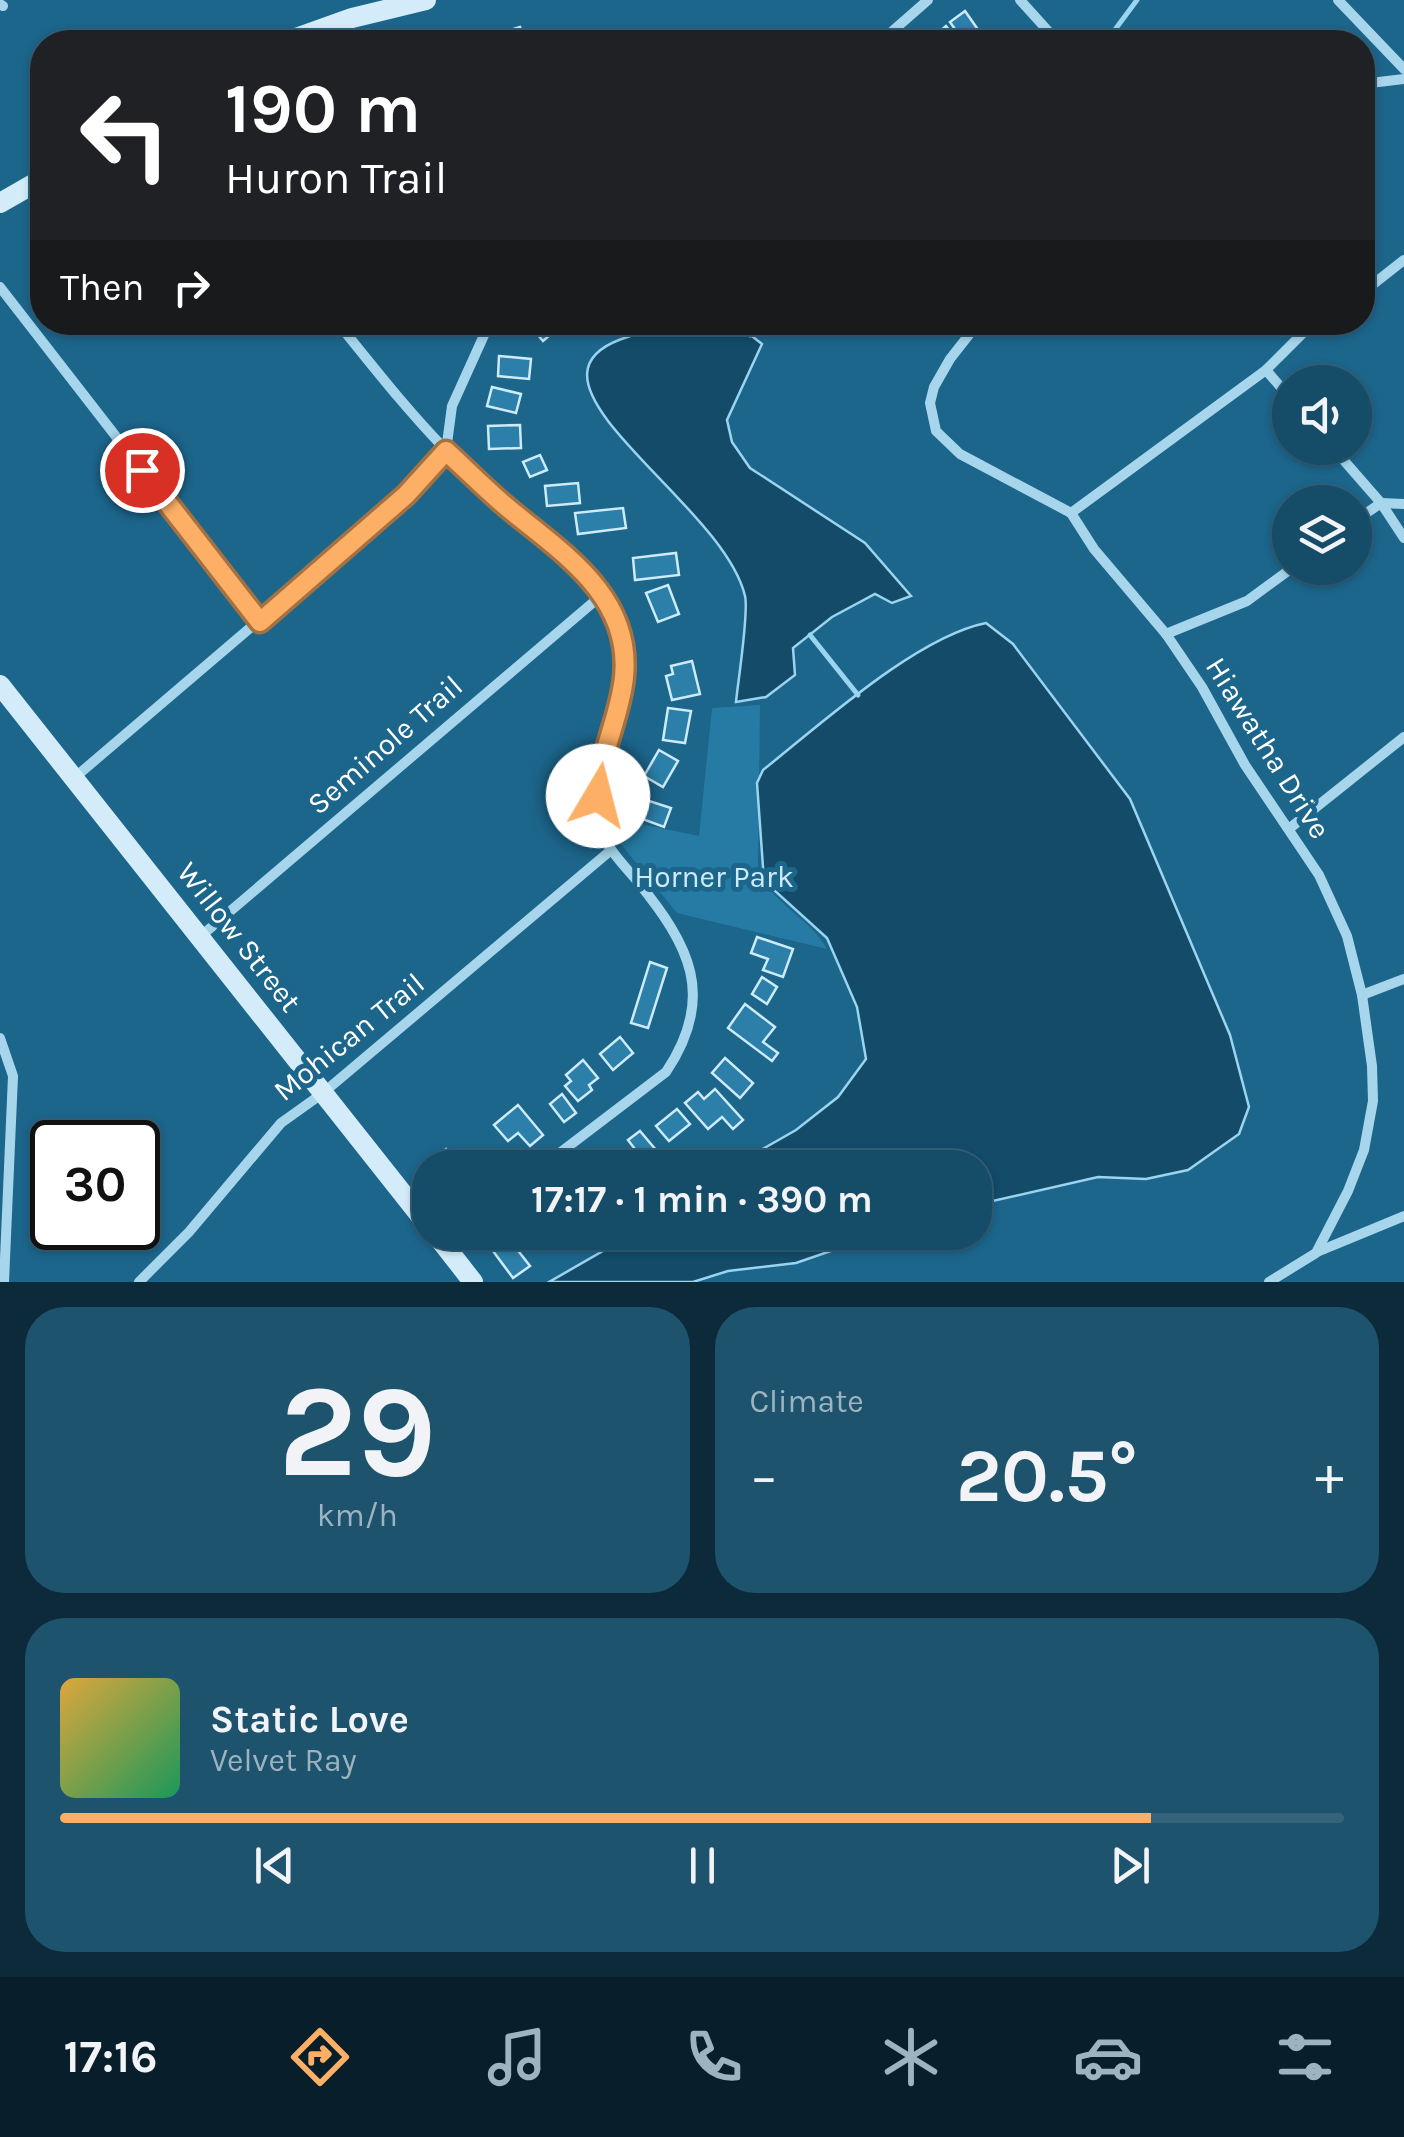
<!DOCTYPE html>
<html lang="en">
<head>
<meta charset="utf-8">
<style>
	:root { --surface:#154c68; --page:#1e536e; --text:#f1f3f6; --muted:#9db4c0; --line:#34637c; --accent:#fdaf65 }
	body { margin:0; font-family:Karla,sans-serif; background:var(--page); color:var(--text); height:100vh; display:flex; flex-direction:column; font-size:38px; white-space:nowrap }
	* { box-sizing:border-box; margin:0 }
	p { font-size:32px; color:var(--muted) }
	.icon { flex:none; width:55px; height:55px; fill:none; stroke:currentColor; stroke-width:2; stroke-linecap:round; stroke-linejoin:round }
	.map { position:relative; height:1282px; overflow:hidden }
	.side { display:flex; flex-direction:column; gap:25px; padding:25px; background:#0c2a39; flex:1 }
	.side>* { flex:none }
	.hud { position:absolute; left:30px; top:30px; width:1345px; height:305px; border-radius:40px; box-shadow:0 2px 8px #0004,0 0 0 2px var(--line); background:#202124; color:#fff; overflow:hidden }
	.tools { position:absolute; left:1272px; top:365px; display:grid; gap:20px }
	.tools a { display:grid; place-items:center; width:100px; height:100px; border-radius:50%; background:var(--surface); box-shadow:0 2px 8px #0004,0 0 0 2px var(--line); font-size:50px }
	.speed { position:absolute; left:30px; top:1120px; display:flex; gap:20px; font-size:50px; font-weight:700; text-align:center }
	.speed>* { display:grid; place-content:center; width:130px; height:130px; border-radius:50%; background:var(--surface); box-shadow:0 2px 8px #0004,0 0 0 2px var(--line); line-height:1 }
	.speed .limit { border:5px solid #111; border-radius:15px; background:#fff; color:#111 }
	.pin { position:absolute; display:grid; place-items:center; width:85px; height:85px; color:#fff; margin:-42px; border:5px solid #fff; border-radius:50%; box-shadow:0 2px 10px #0007 }
	.me { position:absolute; width:110px; margin:-55px; rotate:8deg; stroke-linejoin:round; filter:drop-shadow(0 0 8px #0008) }
	.turn { display:flex; align-items:center; gap:35px; height:210px; padding:0 30px; font-size:45px }
	.turn .icon { width:130px; height:130px; stroke-width:2.5 }
	.turn b { display:block; font-size:70px; line-height:85px }
	.then { display:flex; align-items:center; height:95px; padding:0 30px; background:#0003; gap:20px; font-size:38px }
	.big { font-size:75px; font-weight:700; line-height:1.1 }
	.side .widget { flex:1; display:flex; flex-direction:column; justify-content:center; gap:15px; min-width:0; padding:0 35px; border-radius:40px; background:var(--page) }
	.side .dial { align-items:center; gap:0 }
	.dial b { font-size:130px; line-height:1 }
	.song { display:flex; align-items:center; gap:30px }
	.cover { width:120px; height:120px; border-radius:15px; background:linear-gradient(135deg,hsl(40 70% 55%),hsl(150 70% 35%)) }
	.played { height:10px; border-radius:5px; background:linear-gradient(90deg,var(--accent) 85%,var(--line) 85%) }
	.keys { display:flex; justify-content:space-around; direction:ltr }
	.heat { display:flex; justify-content:space-between; align-items:center; font-size:55px; direction:ltr }
	.side .tiles { flex:1; display:grid; gap:25px; grid-template-columns:1fr 1fr }
	.widget:last-child { grid-column:span 2 }
	.trip { position:absolute; left:412px; top:1150px; width:580px; height:100px; border-radius:40px; background:var(--surface); box-shadow:0 2px 8px #0004,0 0 0 2px var(--line); font-weight:700; line-height:100px; text-align:center }
	.menu { display:flex; height:160px; justify-content:space-around; align-items:center; background:#081e2a; color:var(--muted) }
	.menu .icon { width:70px; height:70px }
	.menu .current { color:var(--accent) }
	.menu b { font-size:45px; color:var(--text) }
	.map>svg:first-child { display:block }
</style>
</head>
<body>
<div class="map">
<svg width="1404" height="1282" viewBox="0 0 1404 1282">
	<rect width="100%" height="100%" fill="#1c658b"/>
	<path fill="#257ba3" d="M760 705 758 870C771 903 810 918 827 949L677 913 611 832 607 817 699 836 712 708Z"/>
	<g fill="#134b69" stroke="#9ad4ee" stroke-width="2.5">
		<path d="M735 323 762 344 727 420 732 442 750 468 865 543 911 596 892 603 875 594 832 617 793 648 795 675 766 697 736 702C738 681 749 613 745 596 718 482 410 334 735 323Z"/>
		<path d="M986 623 1013 644 1130 799 1230 1035 1249 1107 1239 1134 1188 1170 1146 1179 1098 1177 975 1205V1168L731 1167 796 1130 838 1097 866 1059 857 1007 827 938 764 881 757 783 763 770C820 725 916 637 986 623Z"/>
		<path d="M636 1232H883V1233L796 1263 728 1271 693 1282H549Z"/>
	</g>
	<g fill="none" stroke-linecap="round" stroke-linejoin="round">
		<g stroke="#9ad4ee" stroke-width="5">
			<path d="M1096 42 1114 31 1137 0"/>
			<path d="M750 335 756 327"/>
			<path d="M810 635 858 695"/>
		</g>
	</g>
	<g fill="#2b7fa9" stroke="#cdebf9" stroke-width="2.5">
		<path d="M965 11 979 31 964 42 950 22Z"/>
		<path d="M946 26 958 42H933L930 39Z"/>
		<path d="M520 27 525 42H476L475 40Z"/>
		<path d="M527 322H552L557 329 543 341Z"/>
		<path d="M499 356 531 359 529 379 498 376Z"/>
		<path d="M492 387 521 394 516 413 487 406Z"/>
		<path d="M520 425 521 448 489 449 488 426Z"/>
		<path d="M540 455 547 470 530 477 523 462Z"/>
		<path d="M578 483 580 503 547 506 545 486Z"/>
		<path d="M623 508 626 528 578 534 575 513Z"/>
		<path d="M676 553 679 575 635 580 633 558Z"/>
		<path d="M668 585 679 614 658 622 646 593Z"/>
		<path d="M692 661 700 694 672 700 666 676 673 674 671 666Z"/>
		<path d="M668 708 691 711 685 743 663 740Z"/>
		<path d="M659 750 678 761 663 787 644 776Z"/>
		<path d="M643 799 671 808 664 827 637 817Z"/>
		<path d="M757 937 793 949 783 977 763 970 768 959 751 953Z"/>
		<path d="M650 962 667 968 648 1028 631 1023Z"/>
		<path d="M762 977 777 987 767 1004 752 994Z"/>
		<path d="M745 1004 775 1027 763 1042 778 1053 772 1061 728 1028Z"/>
		<path d="M620 1037 633 1053 613 1070 600 1054Z"/>
		<path d="M725 1058 753 1083 740 1098 712 1073Z"/>
		<path d="M583 1060 598 1078 589 1085 592 1090 578 1101 565 1086 571 1081 566 1075Z"/>
		<path d="M715 1089 743 1120 733 1129 722 1117 708 1129 685 1103 698 1092 704 1099Z"/>
		<path d="M562 1094 576 1113 564 1122 550 1104Z"/>
		<path d="M518 1105 543 1135 530 1146 518 1133 508 1141 494 1125Z"/>
		<path d="M677 1109 690 1124 669 1141 656 1126Z"/>
		<path d="M640 1131 667 1163 662 1168H632L627 1161 638 1153 628 1140Z"/>
		<path d="M446 1149 461 1168H434L429 1162Z"/>
		<path d="M494 1151 507 1166 474 1168Z"/>
		<path d="M608 1153 620 1168H603L598 1161Z"/>
		<path d="M525 1232H564L553 1242 546 1234 534 1244Z"/>
		<path d="M509 1239 530 1266 513 1278 493 1251Z"/>
	</g>
	<g fill="none" stroke-linecap="round" stroke-linejoin="round">
		<g stroke="#a7d6ec" stroke-width="10">
			<path d="M1020 0 1058 42"/>
			<path d="M1338 0 1404 69"/>
			<path d="M0 4 3 6"/>
			<path d="M880 42 928 0"/>
			<path d="M1362 84 1404 79"/>
			<path d="M0 287 260 622"/>
			<path d="M1362 293 1404 260"/>
			<path d="M337 322C372 365 406 409 445 449 465 471 488 492 512 511 553 545 607 577 620 633 633 690 600 740 598 796 598 806 597 817 599 826 607 849 623 864 638 882 689 945 717 996 666 1072L540 1168"/>
			<path d="M979 322 950 359 934 387 930 403 936 431 960 454 1071 513 1094 549 1166 634 1202 687 1245 765 1319 875 1347 936 1362 995 1372 1066 1373 1101 1364 1150 1348 1191 1316 1253 1269 1282"/>
			<path d="M1266 370 1290 398"/>
			<path d="M1333 448 1381 503 1404 538"/>
			<path d="M446 451 452 406 490 322"/>
			<path d="M1071 513 1266 370 1314 322"/>
			<path d="M1355 521 1381 503 1404 504"/>
			<path d="M1166 634 1247 601 1292 568"/>
			<path d="M73 779 406 495 446 451"/>
			<path d="M1290 828 1404 737"/>
			<path d="M201 936 603 594"/>
			<path d="M1362 995 1404 979"/>
			<path d="M0 1038 13 1076 4 1282"/>
			<path d="M1317 1252 1404 1216"/>
			<path d="M139 1282 189 1232 281 1123 323 1093 610 851"/>
		</g>
		<g stroke="#d4ecf9" stroke-width="20">
			<path d="M285 42 352 18 426 0"/>
			<path d="M0 203 42 179"/>
			<path d="M0 685 430 1228"/>
			<path d="M434 1232 473 1282"/>
		</g>
	</g>
	<g fill="none" stroke-linecap="round" stroke-linejoin="round">
		<g stroke="#a47242" stroke-width="25">
			<path id="route" d="M142 470 260 622 406 495 446 451C469 472 490 494 514 513 567 556 632 599 624 677 620 718 599 754 598 796"/>
		</g>
		<use href="#route" stroke="#fdaf65" stroke-width="18"/>
	</g>
	<g text-anchor="middle" dominant-baseline="central" stroke-width="10" stroke-linejoin="round" paint-order="stroke">
		<g font-size="30" fill="#fff" stroke="#1c658b">
			<text transform="translate(385 745) rotate(-41)">Seminole Trail</text>
			<text transform="translate(1268 748) rotate(58)">Hiawatha Drive</text>
			<text transform="translate(239 937) rotate(52)">Willow Street</text>
			<text transform="translate(349 1037) rotate(-39)">Mohican Trail</text>
		</g>
		<g font-size="30" fill="#cdebf9" stroke="#1c658b">
			<text x="714" y="877">Horner Park</text>
		</g>
	</g>
</svg>
<div class="tools">
<a><svg class="icon" aria-label="sound" viewBox="0 0 24 24"><path d="M4 9h4l5-4v14l-5-4H4zM17 9q2 3 0 6"/></svg></a>
<a><svg class="icon" aria-label="layers" viewBox="0 0 24 24"><path d="M12 4l9 5-9 5-9-5zM3 14l9 5 9-5"/></svg></a>
</div>
<div class="speed"><div class="limit">30</div></div>
<div class="pin" style="left:142px;top:470px;background:#d93025"><svg class="icon" aria-label="arrive" viewBox="0 0 24 24"><path d="M6 21V4h12l-3 4 3 4H6"/></svg></div>
<svg class="me" style="left:598px;top:796px" viewBox="-20 -20 40 40"><circle r="19" fill="#fff"/><path d="M0-13L10 11 0 6-10 11z" fill="#fdaf65"/></svg>
<div class="trip">17:17 · 1 min · 390 m</div>
<div class="hud">
<div class="turn"><svg class="icon" aria-label="left" viewBox="0 0 24 24"><path d="M17 20v-9H6M10 6l-5 5 5 5"/></svg><div><b>190 m</b>Huron Trail</div></div>
<div class="then">Then<svg class="icon" aria-label="right" viewBox="0 0 24 24"><path d="M7 20v-9h11M14 6l5 5-5 5"/></svg></div>
</div>
</div>
<section class="side">
<div class="tiles">
<div class="widget dial"><b>29</b><p>km/h</p></div>
<div class="widget"><p>Climate</p>
<div class="heat"><a>−</a><b class="big">20.5°</b><a>+</a></div>
</div>
<div class="widget">
<div class="song"><i class="cover"></i><div><b>Static Love</b><p>Velvet Ray</p></div></div>
<div class="played"></div>
<div class="keys"><svg class="icon" aria-label="previous" viewBox="0 0 24 24"><path d="M18 5L8 12l10 7zM5 5v14"/></svg><svg class="icon" aria-label="pause" viewBox="0 0 24 24"><path d="M8 5v14M16 5v14"/></svg><svg class="icon" aria-label="next" viewBox="0 0 24 24"><path d="M6 5l10 7-10 7zM19 5v14"/></svg></div>
</div>
</div>
</section>
<nav class="menu">
<b>17:16</b>
<svg class="icon current" aria-label="directions" viewBox="0 0 24 24"><path d="M12 3l9 9-9 9-9-9zM9 14v-3h6M13 9l2 2-2 2"/></svg>
<svg class="icon" aria-label="music" viewBox="0 0 24 24"><path d="M9 18V5l10-2v13"/><circle cx="6" cy="18" r="3"/><circle cx="16" cy="16" r="3"/></svg>
<svg class="icon" aria-label="phone" viewBox="0 0 24 24"><path d="M5 4h4l2 5-3 2q2 4 5 5l2-3 5 2v4C11 20 4 13 5 4z"/></svg>
<svg class="icon" aria-label="climate" viewBox="0 0 24 24"><path d="M12 3v18M4 7l16 10M4 17L20 7"/></svg>
<svg class="icon" aria-label="car" viewBox="0 0 24 24"><path d="M5 17H2v-5l4-1 3-4h7l3 4 3 1v5h-3M9 17h6M6 11h13"/><circle cx="7" cy="17" r="2"/><circle cx="17" cy="17" r="2"/></svg>
<svg class="icon" aria-label="filters" viewBox="0 0 24 24"><path d="M4 7h16M4 17h16"/><circle cx="9" cy="7" r="2"/><circle cx="15" cy="17" r="2"/></svg>
</nav>
</body>
</html>
